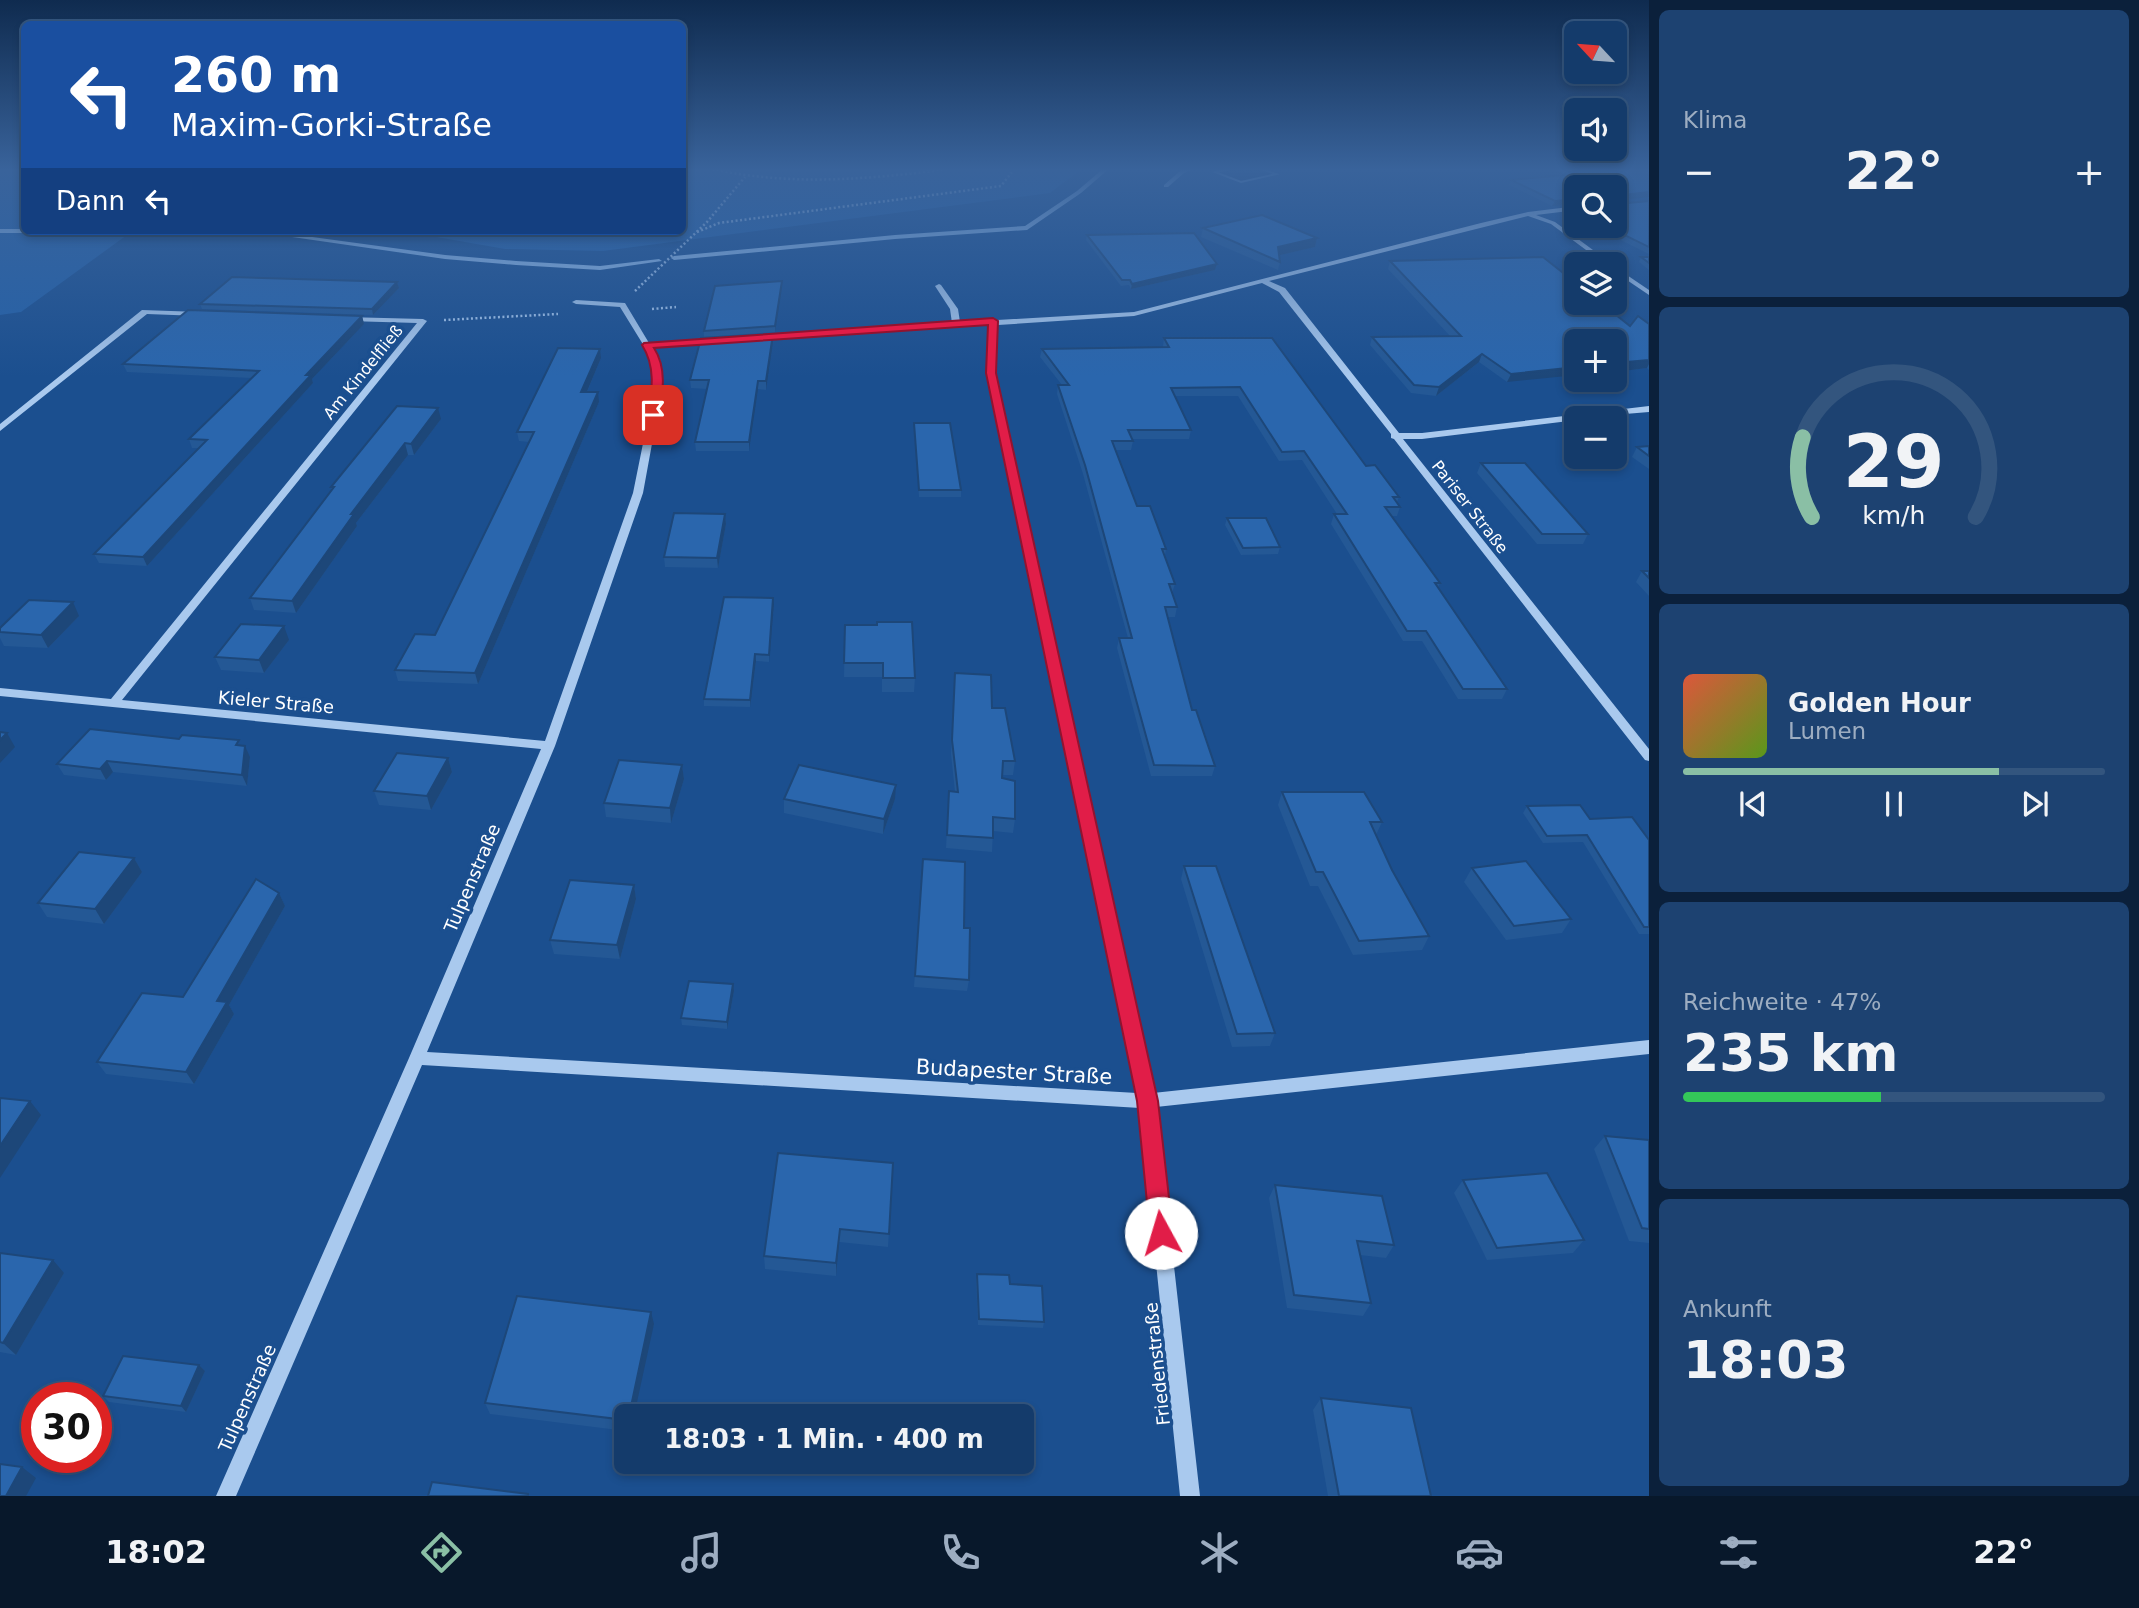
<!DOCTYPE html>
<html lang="de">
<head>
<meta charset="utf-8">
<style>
	:root { --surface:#143b6b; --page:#1d4271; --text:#f1f3f6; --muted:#9dadc1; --line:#33557e; --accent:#8abfa5 }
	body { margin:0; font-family:"DejaVu Sans",sans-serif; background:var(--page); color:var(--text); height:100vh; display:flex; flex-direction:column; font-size:26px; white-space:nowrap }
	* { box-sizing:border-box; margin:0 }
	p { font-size:23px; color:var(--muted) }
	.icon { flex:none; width:38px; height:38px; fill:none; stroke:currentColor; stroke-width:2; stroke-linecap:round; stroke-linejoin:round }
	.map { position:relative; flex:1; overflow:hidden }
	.sheet { display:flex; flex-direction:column; gap:10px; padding:10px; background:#0b203b; width:490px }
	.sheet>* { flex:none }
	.guide { position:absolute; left:21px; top:21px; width:665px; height:214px; border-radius:10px; box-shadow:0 4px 10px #0003,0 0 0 2px var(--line); background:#1a4fa0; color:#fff; overflow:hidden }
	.needle { width:46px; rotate:296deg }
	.buttons { position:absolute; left:1564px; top:21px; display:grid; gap:14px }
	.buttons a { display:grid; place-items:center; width:63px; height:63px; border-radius:10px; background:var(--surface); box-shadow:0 4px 10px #0003,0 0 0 2px var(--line); font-size:35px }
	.speed { position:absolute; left:21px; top:1382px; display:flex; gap:14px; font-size:35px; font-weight:700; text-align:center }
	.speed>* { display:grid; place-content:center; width:91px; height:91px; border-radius:50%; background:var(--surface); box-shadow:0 4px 10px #0003,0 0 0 2px var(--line); line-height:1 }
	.speed .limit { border:10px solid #d22; background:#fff; color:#111 }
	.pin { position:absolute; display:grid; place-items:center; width:60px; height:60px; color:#fff; margin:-30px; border-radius:14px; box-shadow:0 4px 10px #0006 }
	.me { position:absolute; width:77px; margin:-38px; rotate:354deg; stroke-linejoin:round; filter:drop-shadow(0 0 5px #0008) }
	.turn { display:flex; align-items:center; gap:24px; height:147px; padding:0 35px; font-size:32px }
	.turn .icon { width:91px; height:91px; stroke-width:2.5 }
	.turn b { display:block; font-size:49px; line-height:60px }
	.then { display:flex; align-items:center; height:66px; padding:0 35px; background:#0003; gap:14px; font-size:26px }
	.big { font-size:52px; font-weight:700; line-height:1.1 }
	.sheet .widget { flex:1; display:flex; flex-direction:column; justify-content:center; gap:10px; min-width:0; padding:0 24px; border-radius:10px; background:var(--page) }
	.sheet .dial { align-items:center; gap:0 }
	.dial svg { height:182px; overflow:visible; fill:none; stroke:var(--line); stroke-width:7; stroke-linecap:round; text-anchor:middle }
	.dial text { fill:var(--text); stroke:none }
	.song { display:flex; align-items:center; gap:21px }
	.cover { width:84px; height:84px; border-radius:10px; background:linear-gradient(135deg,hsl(10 70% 55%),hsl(90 70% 35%)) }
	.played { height:7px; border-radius:4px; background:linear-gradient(90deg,var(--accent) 75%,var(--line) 75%) }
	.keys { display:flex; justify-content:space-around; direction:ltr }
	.heat { display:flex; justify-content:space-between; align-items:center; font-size:38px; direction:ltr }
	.charge { height:10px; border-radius:5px; background:linear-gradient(90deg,#34c759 47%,var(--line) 0) }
	.trip { position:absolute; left:614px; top:1404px; width:420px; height:70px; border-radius:10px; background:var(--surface); box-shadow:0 4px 10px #0003,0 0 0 2px var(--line); font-weight:700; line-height:70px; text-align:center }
	.menu { display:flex; height:112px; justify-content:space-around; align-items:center; background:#08182b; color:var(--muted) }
	.menu .icon { width:49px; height:49px }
	.menu .current { color:var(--accent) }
	.menu b { font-size:32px; color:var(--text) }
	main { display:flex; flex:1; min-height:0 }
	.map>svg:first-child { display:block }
</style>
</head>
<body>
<main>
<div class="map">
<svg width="1649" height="1496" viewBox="0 0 1649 1496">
	<rect width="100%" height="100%" fill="#1b4f8f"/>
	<g fill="#2461a8">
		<path d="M0 168H24V231H239L232 237 188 234 127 235 21 312 0 315Z"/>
		<path d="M683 168H1083L1050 193 603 251 505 249 402 231H682Z"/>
	</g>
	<path fill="#123a6d" stroke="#9cc4f0" stroke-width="2" d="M1236 168H1258L1276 174 1241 182 1215 172Z"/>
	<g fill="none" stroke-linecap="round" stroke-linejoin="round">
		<g fill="#9cc4f0" fill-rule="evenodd">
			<path d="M1104 168H1110L1081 193 1027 230 895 239 674 260 671 258 674 256 895 235 1025 226 1077 191Z"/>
			<path d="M1189 168H1196L1184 173 1168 187H1164V185L1180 171Z"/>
			<path d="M0 229H24L27 231 24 233H0Z"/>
			<path d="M251 231H268L445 255 516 261 600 266 659 259 662 261 600 270 516 265 445 259Z"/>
		</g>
		<g stroke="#a9c9ee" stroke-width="2.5" stroke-dasharray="2 2.5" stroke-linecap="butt">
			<path d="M708 168C788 187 874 179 955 168"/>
			<path d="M697 232 719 223 1001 186 1015 168"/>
			<path d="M635 291 707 222 745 177"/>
			<path d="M652 309 676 307"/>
			<path d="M444 320 558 314"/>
		</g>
		<g fill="#a9c9ee" fill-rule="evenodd">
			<path d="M1577 206V210L1536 215 1555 222 1612 264H1605L1551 224 1528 216 1269 281 1285 288 1399 433H1422L1649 406V412L1577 418V420L1422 439H1403L1649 749V761L1645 760 1394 439 1391 438V434L1279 292 1262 283 1134 316 998 325 995 373 1153 1093 1649 1040V1054L1156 1107 1200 1496H1180L1140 1108 422 1065 236 1496H216L409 1058 541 749 0 696V688L111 699 417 323 348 321 344 319 345 317 423 319 427 321 122 700 545 741 633 493 654 389 652 359 620 307 576 304 572 302 576 300 625 303 649 343 717 338 721 340 717 342 652 347 660 359 662 389 643 493 555 746 427 1052 1137 1093 987 373 990 325 759 339 755 337 759 335 952 323 950 309 935 286 939 284 941 285 958 309 960 322 994 319 997 320 1134 312 1481 223 1528 212Z"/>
			<path d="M1615 267 1649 290V295L1615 272Z"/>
			<path d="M142 310 200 312 204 314 200 316 147 314 0 431V424Z"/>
		</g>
	</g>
	<g fill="#245895">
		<path d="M1649 168V198L1615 187 1552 206 1509 185 1511 180 1553 176 1549 174 1551 169Z"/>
		<path d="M1649 201V254L1592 226H1615L1618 204Z"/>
		<path d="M1577 207V218L1567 214 1570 208Z"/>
		<path d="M1203 228 1317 238 1315 247 1280 255V262L1278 270 1201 237Z"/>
		<path d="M1087 235 1217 264 1215 270 1131 289 1129 285 1121 286 1086 240Z"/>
		<path d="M1641 257H1649V270L1639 262Z"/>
		<path d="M1390 261 1630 326 1649 324V370L1647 368 1615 372V341L1507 382 1479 362 1436 396 1411 393 1370 345 1372 337 1450 336 1388 269Z"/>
		<path d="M397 282 399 288 373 315 202 309 200 304Z"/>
		<path d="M782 287 775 332 704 337V331Z"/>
		<path d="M362 316 364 324 312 379 313 383 147 566 99 563 94 554 199 448H192L189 439 251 378 127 372 123 364Z"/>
		<path d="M1164 338 1366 466 1399 497 1397 502 1400 507 1397 516H1391L1440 583 1438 588 1507 689 1502 699H1458L1422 641H1403L1331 524 1334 514H1337L1302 460 1279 461 1238 396H1175L1191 430 1189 439H1132L1133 441 1131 450H1116L1137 506 1166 549 1165 555 1175 584 1172 593 1177 607 1175 617H1167L1192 710 1215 766 1212 776H1151L1117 648 1119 638H1128L1083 474 1057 394 1058 385H1062L1040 357 1042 349 1163 347Z"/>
		<path d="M773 342 766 390 758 389 749 451H696L695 442 707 389 691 388 690 380Z"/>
		<path d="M601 358 587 392 599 402 478 684 398 681 395 670 435 635 529 442 519 441 517 432Z"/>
		<path d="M441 419 414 455H408L356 523 357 526 296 613 254 610 250 598 332 490 331 487Z"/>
		<path d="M914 423 961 490V497H919Z"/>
		<path d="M1649 446V469L1632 457 1637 447Z"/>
		<path d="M1481 463 1588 534 1583 544H1537L1477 473Z"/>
		<path d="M725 514 726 524 718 568 665 567 664 557Z"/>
		<path d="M1227 518 1280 547 1278 554 1241 555 1225 525Z"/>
		<path d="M1642 571H1649V596L1636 582Z"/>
		<path d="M774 604 769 662 756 661 750 707 704 706V699Z"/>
		<path d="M79 616 48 648 4 646 0 638V628Z"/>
		<path d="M845 625 915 678 914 692H882V677H844Z"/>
		<path d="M289 640 264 673 221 670 215 657Z"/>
		<path d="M955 673 992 708 1015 761 1013 775H1002V778L1015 819 1013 833 993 831 992 852 946 848 949 791 955 792 951 754Z"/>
		<path d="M242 746 250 757 247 786 113 772 106 780 64 775 57 764Z"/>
		<path d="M448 758 452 772 431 810 379 805 374 791Z"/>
		<path d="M682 765 684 779 671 823 606 817 604 803Z"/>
		<path d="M1282 792 1382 822 1376 835 1392 870 1429 936 1422 950 1353 955 1318 886H1310L1278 805Z"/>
		<path d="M784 799H895L883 834 784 813Z"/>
		<path d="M1527 806 1590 819 1649 840V934H1639L1583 842 1543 843 1523 813Z"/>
		<path d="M134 858 142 872 104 924 47 917 38 903Z"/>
		<path d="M923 859 964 928 969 980 967 991 914 987Z"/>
		<path d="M1184 866 1275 1033 1270 1046 1232 1047 1181 879Z"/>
		<path d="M1472 868 1571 919 1562 933 1506 940 1464 882Z"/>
		<path d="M634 885 636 899 620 959 554 954 550 940Z"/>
		<path d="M279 893 285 906 229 1005 234 1014 194 1084 106 1074 97 1062 183 997Z"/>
		<path d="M733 984 734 991 727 1029 682 1025 681 1018Z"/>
		<path d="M1605 1136 1649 1140V1243L1629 1241 1594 1149Z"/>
		<path d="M893 1163 888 1247 839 1242 836 1276 765 1269 764 1256Z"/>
		<path d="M1463 1180 1584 1240 1573 1253 1487 1260 1454 1193Z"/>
		<path d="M1275 1185 1394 1245 1386 1258 1360 1255 1371 1303 1363 1316 1287 1308 1269 1198Z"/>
		<path d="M0 1253 64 1273 16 1355 0 1352Z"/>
		<path d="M977 1274 1010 1284 1044 1322 1043 1328 978 1325 976 1280Z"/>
		<path d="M654 1324 626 1416V1431L490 1414 485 1403Z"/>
		<path d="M199 1365 205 1371 186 1412 109 1402 103 1396Z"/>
		<path d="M1321 1398 1431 1496H1328L1313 1410Z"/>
	</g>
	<g fill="#1d4779">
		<path d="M1649 192V197L1615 201V196Z"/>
		<path d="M1577 199V204L1552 206 1555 201Z"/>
		<path d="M1317 238 1315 247 1276 256 1278 247Z"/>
		<path d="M1217 264 1215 270 1131 289 1132 284Z"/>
		<path d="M782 281V287L775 332V326Z"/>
		<path d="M397 282 399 288 373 315 372 309Z"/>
		<path d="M362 316 364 324 312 379 313 383 147 566 143 557 306 375Z"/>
		<path d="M773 334V342L766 390V381Z"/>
		<path d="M600 349 601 358 583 401 581 392Z"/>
		<path d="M1482 354 1479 362 1436 396 1439 387Z"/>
		<path d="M1649 360V364L1647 368 1615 372V363Z"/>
		<path d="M1577 367V375L1507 382 1511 374Z"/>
		<path d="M758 381V389L749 451V442Z"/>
		<path d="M598 392 599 402 478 684 475 673Z"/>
		<path d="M438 408 441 419 414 455 411 444Z"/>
		<path d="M405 443 408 455 356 523 357 526 296 613 292 601 351 514Z"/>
		<path d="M725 514 726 524 718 568 717 558Z"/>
		<path d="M773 598 774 604 769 662V655Z"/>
		<path d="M73 602 79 616 48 648 41 635Z"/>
		<path d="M284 626 289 640 264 673 259 660Z"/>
		<path d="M755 654 756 661 750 707V700Z"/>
		<path d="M7 733 15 747 0 763V740Z"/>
		<path d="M245 746 250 757 247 786 242 775Z"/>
		<path d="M448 758 452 772 431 810 427 796Z"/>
		<path d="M107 761 113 772 106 780 100 769Z"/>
		<path d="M682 765 684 779 671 823 670 808Z"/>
		<path d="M896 785 895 799 883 834 884 819Z"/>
		<path d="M134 858 142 872 104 924 95 909Z"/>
		<path d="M634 885 636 899 620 959 617 945Z"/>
		<path d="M279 893 285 906 229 1005 234 1014 194 1084 186 1072 217 1001Z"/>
		<path d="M733 984 734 991 727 1029V1022Z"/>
		<path d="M30 1101 41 1115 0 1178V1146Z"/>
		<path d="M840 1229 839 1242 836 1276V1263Z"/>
		<path d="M53 1260 64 1273 16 1355 3 1343Z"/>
		<path d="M651 1312 654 1324 634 1416H629Z"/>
		<path d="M199 1365 205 1371 186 1412 181 1406Z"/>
		<path d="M22 1467 36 1478 26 1496H6Z"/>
	</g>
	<g fill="#2a66ad" stroke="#1d4779" stroke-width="2">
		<path d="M1563 168H1649V192L1615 196V197V187H1577V199L1555 201 1511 180 1565 175 1551 169Z"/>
		<path d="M1649 201V247L1606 226H1615V202L1618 204Z"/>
		<path d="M1577 207V212L1570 208Z"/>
		<path d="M1262 215 1317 238 1278 247 1280 262 1203 228Z"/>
		<path d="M1194 233 1217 264 1132 284 1130 280H1122L1087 235Z"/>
		<path d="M1543 257 1577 284V303H1601L1630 326 1638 316 1649 324V360L1615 363V341H1577V367L1511 374 1482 354 1439 387 1414 385 1372 337 1461 336 1390 261Z"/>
		<path d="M1641 257H1649V263Z"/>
		<path d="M232 277 397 282 372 309 200 304Z"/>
		<path d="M782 281 775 326 704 331 715 286Z"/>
		<path d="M188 310 362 316 306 375H311L143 557 94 554 207 440 189 439 259 371 123 364Z"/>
		<path d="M773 334 766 381H758L749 442H695L709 380H690L701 338Z"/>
		<path d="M1164 338H1272L1366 466 1375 465 1399 497H1393L1400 507H1385L1440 583H1435L1507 689H1463L1426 631H1407L1334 514H1347L1304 451 1282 452 1240 387 1171 388 1191 430H1128L1133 441H1112L1137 506H1150L1166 549H1162L1175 584H1169L1177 607H1165L1192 710H1196L1215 766 1154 765 1119 638H1132L1085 465 1058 385H1069L1042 349 1169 347Z"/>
		<path d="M558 348 600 349 581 392H598L475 673 395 670 415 634 435 635 534 432H517Z"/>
		<path d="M397 406 438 408 411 444 405 443 351 514H354L292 601 250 598 334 487H331Z"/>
		<path d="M914 423H950L961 490H919Z"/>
		<path d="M1649 446V456L1637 447Z"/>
		<path d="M1481 463H1525L1588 534H1542Z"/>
		<path d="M674 513 725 514 717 558 664 557Z"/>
		<path d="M1227 518H1266L1280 547 1243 548Z"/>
		<path d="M1642 571H1649V578Z"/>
		<path d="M724 597 773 598 769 655 755 654 750 700 704 699Z"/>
		<path d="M29 600 73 602 41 635 0 632V628Z"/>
		<path d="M877 622H912L915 678H883V663H844L845 625H877Z"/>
		<path d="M241 624 284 626 259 660 215 657Z"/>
		<path d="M955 673 991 675 992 708H1005L1015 761H1003L1002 778 1015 781V819L993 817V838L947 835 949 791 958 792 952 740Z"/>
		<path d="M90 729 179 739 182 735 239 740 236 745 245 746 242 775 107 761 100 769 57 764Z"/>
		<path d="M0 732 7 733 0 740Z"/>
		<path d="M397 753 448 758 427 796 374 791Z"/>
		<path d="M619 760 682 765 670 808 604 803Z"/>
		<path d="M799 765 896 785 884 819 784 799Z"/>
		<path d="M1282 792H1364L1382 822H1370L1392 870 1429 936 1359 941 1323 872H1316Z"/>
		<path d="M1580 805 1590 819 1632 817 1649 840V927H1644L1587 835 1547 836 1527 806Z"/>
		<path d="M79 852 134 858 95 909 38 903Z"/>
		<path d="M923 859 965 862 964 928H970L969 980 915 976Z"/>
		<path d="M1526 861 1571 919 1514 926 1472 868Z"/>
		<path d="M1184 866H1216L1275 1033 1237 1034Z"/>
		<path d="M256 879 279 893 217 1001 227 1002 186 1072 97 1062 142 993 183 997Z"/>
		<path d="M570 880 634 885 617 945 550 940Z"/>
		<path d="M689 981 733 984 727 1022 681 1018Z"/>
		<path d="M0 1098 30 1101 0 1146Z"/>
		<path d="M1605 1136 1649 1140V1229L1642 1228Z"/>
		<path d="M778 1153 893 1163 889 1234 840 1229 836 1263 764 1256Z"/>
		<path d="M1547 1173 1584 1240 1497 1248 1463 1180Z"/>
		<path d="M1275 1185 1382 1196 1394 1245 1357 1241 1371 1303 1294 1295Z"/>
		<path d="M0 1253 53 1260 3 1343 0 1342Z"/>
		<path d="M977 1274 1009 1275 1010 1284 1042 1286 1044 1322 979 1319Z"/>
		<path d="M517 1296 651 1312 629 1416H626V1420L485 1403Z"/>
		<path d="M123 1356 199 1365 181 1406 103 1396Z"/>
		<path d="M1321 1398 1411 1408 1431 1496H1339Z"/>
		<path d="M0 1464 22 1467 6 1496H0Z"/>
		<path d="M432 1482 528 1494V1496H428Z"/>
	</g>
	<linearGradient id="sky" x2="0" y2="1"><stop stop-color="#0f2b4f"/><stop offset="0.45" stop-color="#39639b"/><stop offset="1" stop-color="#39639b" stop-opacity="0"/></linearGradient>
	<rect width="1649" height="377" fill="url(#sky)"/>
	<path fill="#e11d48" stroke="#92132f" stroke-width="2" d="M993 318 998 321 996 373 1158 1101 1173 1233 1170 1240 1161 1244 1153 1240 1150 1233 1137 1101 986 373 988 325 654 348C667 368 663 392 659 415L653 418 648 415C652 390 656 367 642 345L644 343Z"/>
	<g text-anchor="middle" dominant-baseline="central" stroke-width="7" stroke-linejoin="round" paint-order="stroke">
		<g font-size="16" fill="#fff" stroke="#1b4f8f">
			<text transform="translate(363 372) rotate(-51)">Am Kindelfließ</text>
			<text transform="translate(1470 507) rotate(52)">Pariser Straße</text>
		</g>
		<g font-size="18" fill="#fff" stroke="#1b4f8f">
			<text transform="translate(276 702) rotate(5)">Kieler Straße</text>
			<text transform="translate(472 878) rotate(-67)">Tulpenstraße</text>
			<text transform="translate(1157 1364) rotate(-96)">Friedenstraße</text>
			<text transform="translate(247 1398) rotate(-66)">Tulpenstraße</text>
		</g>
		<g font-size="21" fill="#fff" stroke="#1b4f8f">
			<text transform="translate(1014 1072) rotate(3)">Budapester Straße</text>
		</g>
	</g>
</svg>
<div class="buttons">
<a><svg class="needle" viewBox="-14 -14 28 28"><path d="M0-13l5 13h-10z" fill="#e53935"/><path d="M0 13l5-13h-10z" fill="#9dadc1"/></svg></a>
<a><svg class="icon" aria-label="sound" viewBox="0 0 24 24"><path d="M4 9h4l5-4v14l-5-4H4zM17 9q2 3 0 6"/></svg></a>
<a><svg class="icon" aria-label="search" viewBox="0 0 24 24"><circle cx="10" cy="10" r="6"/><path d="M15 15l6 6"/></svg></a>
<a><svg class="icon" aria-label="layers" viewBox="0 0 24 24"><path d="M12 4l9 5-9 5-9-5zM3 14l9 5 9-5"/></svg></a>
<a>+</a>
<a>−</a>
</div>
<div class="speed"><div class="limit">30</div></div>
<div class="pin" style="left:653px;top:415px;background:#d93025"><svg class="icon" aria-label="arrive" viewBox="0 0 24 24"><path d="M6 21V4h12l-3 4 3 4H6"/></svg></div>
<svg class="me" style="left:1161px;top:1233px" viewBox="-20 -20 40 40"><circle r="19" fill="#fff"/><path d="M0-13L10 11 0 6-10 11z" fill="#e11d48"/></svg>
<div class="trip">18:03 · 1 Min. · 400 m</div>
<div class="guide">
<div class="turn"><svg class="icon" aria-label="left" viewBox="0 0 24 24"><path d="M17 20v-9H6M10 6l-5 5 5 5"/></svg><div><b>260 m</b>Maxim-Gorki-Straße</div></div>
<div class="then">Dann<svg class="icon" aria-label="left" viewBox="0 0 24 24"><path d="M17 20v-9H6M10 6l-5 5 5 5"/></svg></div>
</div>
</div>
<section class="sheet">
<div class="widget"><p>Klima</p>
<div class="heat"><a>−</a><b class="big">22°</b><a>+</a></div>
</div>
<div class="widget dial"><svg viewBox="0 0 100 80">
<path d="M14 69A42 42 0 1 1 86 69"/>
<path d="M14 69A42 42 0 0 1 10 34" stroke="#8abfa5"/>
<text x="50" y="56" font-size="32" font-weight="700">29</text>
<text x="50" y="72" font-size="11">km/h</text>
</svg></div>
<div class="widget">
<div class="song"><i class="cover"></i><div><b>Golden Hour</b><p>Lumen</p></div></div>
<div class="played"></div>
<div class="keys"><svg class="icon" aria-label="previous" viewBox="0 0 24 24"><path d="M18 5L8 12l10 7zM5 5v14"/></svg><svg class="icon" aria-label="pause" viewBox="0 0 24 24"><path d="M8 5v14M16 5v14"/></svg><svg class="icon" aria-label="next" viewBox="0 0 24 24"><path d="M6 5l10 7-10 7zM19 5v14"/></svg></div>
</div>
<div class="widget"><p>Reichweite · 47%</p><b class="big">235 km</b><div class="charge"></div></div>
<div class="widget"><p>Ankunft</p><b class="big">18:03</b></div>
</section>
</main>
<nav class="menu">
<b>18:02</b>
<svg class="icon current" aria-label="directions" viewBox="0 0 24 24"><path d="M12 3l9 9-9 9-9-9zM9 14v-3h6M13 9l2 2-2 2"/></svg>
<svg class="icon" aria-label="music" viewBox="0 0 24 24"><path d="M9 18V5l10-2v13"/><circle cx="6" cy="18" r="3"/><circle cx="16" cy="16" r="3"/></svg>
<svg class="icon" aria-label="phone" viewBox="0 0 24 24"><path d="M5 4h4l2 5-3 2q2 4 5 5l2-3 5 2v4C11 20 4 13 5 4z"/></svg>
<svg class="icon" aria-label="climate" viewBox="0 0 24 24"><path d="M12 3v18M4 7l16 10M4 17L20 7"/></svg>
<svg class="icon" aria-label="car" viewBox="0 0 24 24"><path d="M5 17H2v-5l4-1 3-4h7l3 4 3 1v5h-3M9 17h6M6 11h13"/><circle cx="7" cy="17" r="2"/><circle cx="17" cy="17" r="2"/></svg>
<svg class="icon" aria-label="filters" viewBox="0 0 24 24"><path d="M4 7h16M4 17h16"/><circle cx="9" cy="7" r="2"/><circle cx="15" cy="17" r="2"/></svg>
<b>22°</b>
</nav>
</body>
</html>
